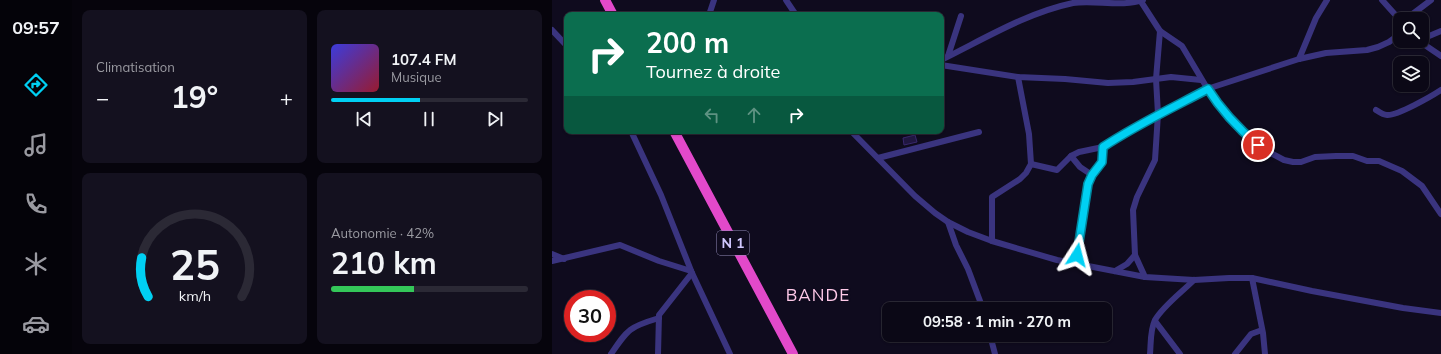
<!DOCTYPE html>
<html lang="fr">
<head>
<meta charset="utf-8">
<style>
	:root { --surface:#0b0816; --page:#14111f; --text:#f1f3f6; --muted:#9a9aa1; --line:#2b2935; --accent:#00d0f3 }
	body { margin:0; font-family:Mulish,sans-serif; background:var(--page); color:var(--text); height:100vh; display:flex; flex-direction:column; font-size:15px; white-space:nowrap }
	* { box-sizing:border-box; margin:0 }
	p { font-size:13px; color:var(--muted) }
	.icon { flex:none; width:22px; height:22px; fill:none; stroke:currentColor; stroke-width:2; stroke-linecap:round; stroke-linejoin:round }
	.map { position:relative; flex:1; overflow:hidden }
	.sheet { display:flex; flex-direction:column; gap:10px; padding:10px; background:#06040c; width:480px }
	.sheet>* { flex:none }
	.banner { position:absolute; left:12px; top:12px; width:380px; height:122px; border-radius:8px; box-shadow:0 1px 3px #0004,0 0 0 1px var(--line); background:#0b6e4f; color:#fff; overflow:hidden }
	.tools { position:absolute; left:841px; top:12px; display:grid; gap:8px }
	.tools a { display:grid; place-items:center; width:36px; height:36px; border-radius:8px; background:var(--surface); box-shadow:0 1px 3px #0004,0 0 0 1px var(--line); font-size:20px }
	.speed { position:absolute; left:12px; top:290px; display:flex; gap:8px; font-size:20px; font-weight:700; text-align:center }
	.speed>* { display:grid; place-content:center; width:52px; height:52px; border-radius:50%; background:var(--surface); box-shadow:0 1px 3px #0004,0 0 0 1px var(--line); line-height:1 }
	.speed .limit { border:6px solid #d22; background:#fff; color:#111 }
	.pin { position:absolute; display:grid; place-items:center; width:34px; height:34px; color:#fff; margin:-17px; border:2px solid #fff; border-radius:50%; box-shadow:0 1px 4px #0007 }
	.me { position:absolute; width:44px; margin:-22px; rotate:9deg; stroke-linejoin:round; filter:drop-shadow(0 0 3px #0008) }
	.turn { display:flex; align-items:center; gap:14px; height:84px; padding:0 16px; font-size:18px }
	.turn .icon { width:52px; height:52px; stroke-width:2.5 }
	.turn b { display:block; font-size:28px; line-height:34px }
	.lanes { display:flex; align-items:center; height:38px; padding:0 16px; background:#0003; justify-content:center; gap:20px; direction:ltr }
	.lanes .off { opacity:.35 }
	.big { font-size:30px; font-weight:700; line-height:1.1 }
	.sheet .tile { flex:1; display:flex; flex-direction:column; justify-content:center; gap:6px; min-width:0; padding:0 14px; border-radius:8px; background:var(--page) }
	.sheet .dial { align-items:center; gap:0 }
	.dial svg { height:104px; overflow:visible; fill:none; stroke:var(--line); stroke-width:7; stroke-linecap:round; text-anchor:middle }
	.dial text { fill:var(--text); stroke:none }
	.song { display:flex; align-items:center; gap:12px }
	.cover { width:48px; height:48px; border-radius:6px; background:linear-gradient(135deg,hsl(240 70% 55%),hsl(350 70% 35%)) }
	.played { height:4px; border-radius:2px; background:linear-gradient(90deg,var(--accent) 45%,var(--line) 45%) }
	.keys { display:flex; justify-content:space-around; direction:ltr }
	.heat { display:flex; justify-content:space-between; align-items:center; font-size:22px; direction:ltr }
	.charge { height:6px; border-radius:3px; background:linear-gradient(90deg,#34c759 42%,var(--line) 0) }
	.sheet .tiles { flex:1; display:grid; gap:10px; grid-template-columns:repeat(2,1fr) }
	.trip { position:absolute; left:330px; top:302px; width:230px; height:40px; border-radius:8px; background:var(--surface); box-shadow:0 1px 3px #0004,0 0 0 1px var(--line); font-weight:700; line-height:40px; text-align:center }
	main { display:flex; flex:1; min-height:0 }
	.tab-bar { display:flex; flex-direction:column; width:72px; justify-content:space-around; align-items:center; background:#040309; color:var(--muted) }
	.tab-bar .icon { width:28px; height:28px }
	.tab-bar .on { color:var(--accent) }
	.tab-bar b { font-size:18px; color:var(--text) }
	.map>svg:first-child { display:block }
</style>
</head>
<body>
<main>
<nav class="tab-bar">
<b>09:57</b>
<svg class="icon on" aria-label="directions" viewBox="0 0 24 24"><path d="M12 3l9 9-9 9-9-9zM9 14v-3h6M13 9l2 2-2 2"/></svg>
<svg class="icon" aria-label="music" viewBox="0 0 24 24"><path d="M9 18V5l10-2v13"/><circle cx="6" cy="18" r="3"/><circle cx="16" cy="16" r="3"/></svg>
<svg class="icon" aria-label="phone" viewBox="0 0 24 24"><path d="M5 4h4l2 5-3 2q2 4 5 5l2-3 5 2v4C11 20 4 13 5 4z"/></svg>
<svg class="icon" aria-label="climate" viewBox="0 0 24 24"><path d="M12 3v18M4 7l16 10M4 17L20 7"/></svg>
<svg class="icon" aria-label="car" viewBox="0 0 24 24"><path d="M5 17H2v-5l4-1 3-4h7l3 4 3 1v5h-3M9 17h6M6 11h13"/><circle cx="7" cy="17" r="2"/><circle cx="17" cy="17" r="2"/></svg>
</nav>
<section class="sheet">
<div class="tiles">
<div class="tile"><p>Climatisation</p>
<div class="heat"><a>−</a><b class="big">19°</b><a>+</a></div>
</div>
<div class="tile">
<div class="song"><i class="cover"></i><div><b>107.4 FM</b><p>Musique</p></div></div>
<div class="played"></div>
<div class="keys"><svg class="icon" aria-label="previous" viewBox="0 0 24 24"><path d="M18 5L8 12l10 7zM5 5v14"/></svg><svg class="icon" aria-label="pause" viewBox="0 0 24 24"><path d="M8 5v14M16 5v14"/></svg><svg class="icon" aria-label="next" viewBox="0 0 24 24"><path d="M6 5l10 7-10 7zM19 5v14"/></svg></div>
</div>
<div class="tile dial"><svg viewBox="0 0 100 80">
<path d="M14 69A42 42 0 1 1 86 69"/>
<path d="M14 69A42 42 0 0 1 9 39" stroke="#00d0f3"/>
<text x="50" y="56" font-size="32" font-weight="700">25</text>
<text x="50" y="72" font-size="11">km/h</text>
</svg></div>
<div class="tile"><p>Autonomie · 42%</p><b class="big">210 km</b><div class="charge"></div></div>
</div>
</section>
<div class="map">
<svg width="889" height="354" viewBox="0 0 889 354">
	<rect width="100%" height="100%" fill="#0f0b1e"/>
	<path fill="#201640" stroke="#38276d" d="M363 135 365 142 352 145 351 138Z"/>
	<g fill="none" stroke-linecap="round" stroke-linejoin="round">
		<g stroke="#3a347f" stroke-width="6">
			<path d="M234 0 244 15"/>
			<path d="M588 0 608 31 630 46 661 98 684 124 713 150 732 160 741 162H749L763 157 784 156H801L815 161H827L850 171 870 186 889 214"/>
			<path d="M830 0 848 20"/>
			<path d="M157 15 162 0"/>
			<path d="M854 19 879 0"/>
			<path d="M0 30 15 46"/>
			<path d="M870 39 889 31"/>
			<path d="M867 41 889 56"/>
			<path d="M396 56 409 16"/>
			<path d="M747 59 764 18 775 0"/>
			<path d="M389 60C432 39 474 13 521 3 542 0 572 7 591 0"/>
			<path d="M389 65 466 77 513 79 556 83 581 82 619 77 649 80"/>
			<path d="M824 110C827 112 831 115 835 115 845 116 880 96 889 90"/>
			<path d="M79 131 109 195 140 273 178 354"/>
			<path d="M299 131 363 196 383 213 396 222 416 232 440 241 505 260 593 277 642 280 677 278H700L760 291 851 308 889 313"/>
			<path d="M519 156 528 167 540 175"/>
			<path d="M326 158 427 132"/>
			<path d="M479 164 505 170 519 156 527 152 551 147 569 135 606 114 655 89 747 59 774 53 815 50 826 47 837 42 848 34"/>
			<path d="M396 222 404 245 416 269 431 309"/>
			<path d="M440 241V197L468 179 474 173 479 164 477 134 466 77"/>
			<path d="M0 254 12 259"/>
			<path d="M0 261 68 245 107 261 139 271"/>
			<path d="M524 263 536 184 540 175 550 162 551 147"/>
			<path d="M563 271 575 264 583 255"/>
			<path d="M593 277 583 255 581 210 585 197 603 160 606 114 604 79 608 31"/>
			<path d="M700 278 711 333 713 354"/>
			<path d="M603 321 628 354"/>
			<path d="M438 335 443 354"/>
			<path d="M59 354C76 329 77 327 107 318"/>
			<path d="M106 354 107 315 140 273"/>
			<path d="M598 354C599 343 598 330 603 320 611 306 630 292 642 280"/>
			<path d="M683 354 699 334 710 330"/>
		</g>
		<g stroke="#e249ca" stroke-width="10">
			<path d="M53 0 61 15"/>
			<path d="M122 131 241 354"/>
		</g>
	</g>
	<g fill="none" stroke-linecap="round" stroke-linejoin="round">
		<g stroke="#00879e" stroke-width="10">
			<path id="route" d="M525 255 536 184 540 175 550 162 551 147C584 125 620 108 656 89 669 110 687 129 706 145"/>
		</g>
		<use href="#route" stroke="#00d0f3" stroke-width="7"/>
	</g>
	<g text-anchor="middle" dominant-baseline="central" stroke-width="4" stroke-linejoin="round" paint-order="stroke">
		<rect fill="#0f0b1e" stroke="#978fbc" stroke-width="1" x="165" y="231" width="32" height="24" rx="3"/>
		<g font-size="14" font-weight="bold" fill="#d1c8ff">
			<text x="181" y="243">N 1</text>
		</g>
		<g font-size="17" letter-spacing="1" fill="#ffcae9" stroke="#0f0b1e">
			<text x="266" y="294">BANDE</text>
		</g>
	</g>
</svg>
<div class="tools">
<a><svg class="icon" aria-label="search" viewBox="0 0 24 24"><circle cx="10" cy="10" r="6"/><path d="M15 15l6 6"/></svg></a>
<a><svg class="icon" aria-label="layers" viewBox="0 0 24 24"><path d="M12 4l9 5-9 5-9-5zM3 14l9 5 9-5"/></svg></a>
</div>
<div class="speed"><div class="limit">30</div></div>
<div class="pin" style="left:706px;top:145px;background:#d93025"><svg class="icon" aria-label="arrive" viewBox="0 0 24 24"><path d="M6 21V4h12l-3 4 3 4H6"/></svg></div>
<svg class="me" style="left:525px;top:255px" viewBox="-20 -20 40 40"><path d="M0-17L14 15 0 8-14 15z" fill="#00d0f3" stroke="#fff" stroke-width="4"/></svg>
<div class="trip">09:58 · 1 min · 270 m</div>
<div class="banner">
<div class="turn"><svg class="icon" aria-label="right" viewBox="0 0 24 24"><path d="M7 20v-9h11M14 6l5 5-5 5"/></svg><div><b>200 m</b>Tournez à droite</div></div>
<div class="lanes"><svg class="icon off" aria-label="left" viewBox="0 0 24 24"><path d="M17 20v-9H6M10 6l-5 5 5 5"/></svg><svg class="icon off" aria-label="ahead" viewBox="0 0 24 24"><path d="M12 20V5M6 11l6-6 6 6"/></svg><svg class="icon" aria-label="right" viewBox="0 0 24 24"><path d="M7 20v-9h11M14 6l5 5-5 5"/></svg></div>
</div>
</div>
</main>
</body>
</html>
